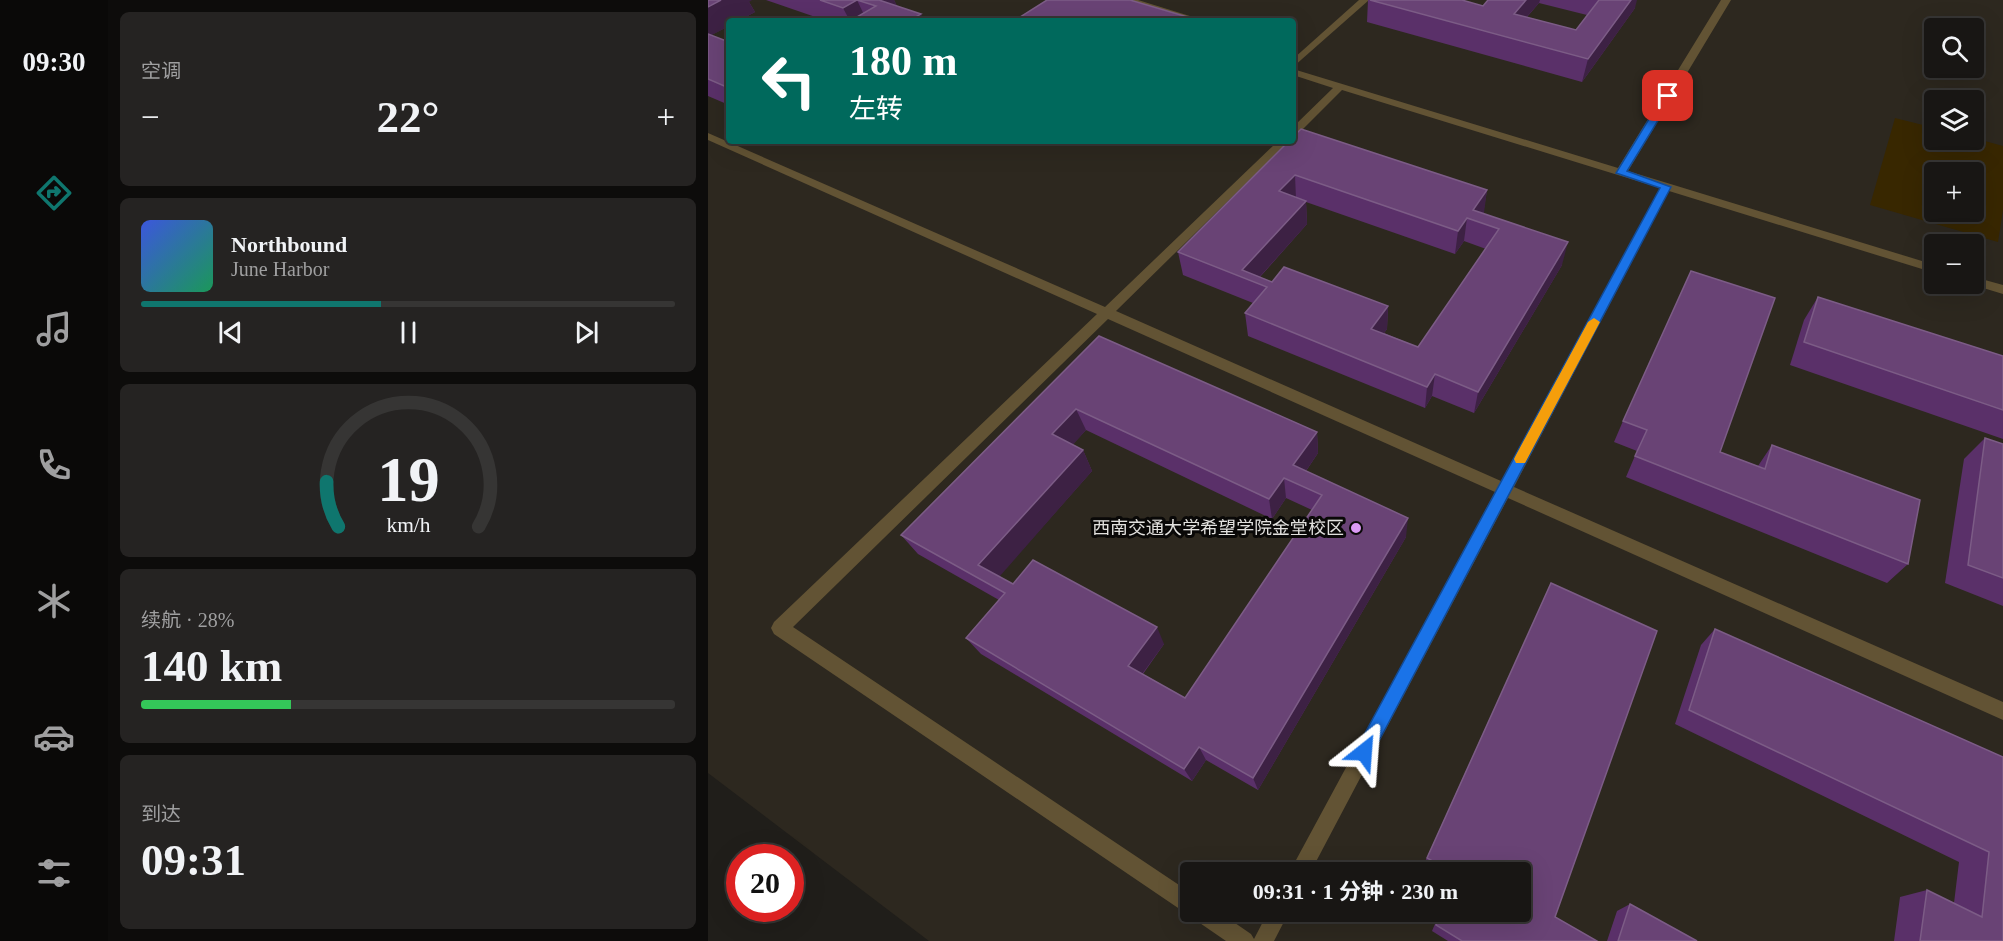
<!DOCTYPE html>
<html lang="zh">
<head>
<meta charset="utf-8">
<style>
	:root { --surface:#181614; --page:#252322; --text:#f1f3f6; --muted:#9f9fa0; --line:#363534; --accent:#0f766e }
	body { margin:0; font-family:"Times New Roman","Noto Sans SC",serif; background:var(--page); color:var(--text); height:100vh; display:flex; flex-direction:column; font-size:22px; white-space:nowrap }
	* { box-sizing:border-box; margin:0 }
	p { font-size:20px; color:var(--muted) }
	.icon { flex:none; width:33px; height:33px; fill:none; stroke:currentColor; stroke-width:2; stroke-linecap:round; stroke-linejoin:round }
	.map { position:relative; flex:1; overflow:hidden }
	.panel { display:flex; flex-direction:column; gap:12px; padding:12px; background:#0d0c0b; width:600px }
	.panel>* { flex:none }
	.banner { position:absolute; left:18px; top:18px; width:570px; height:126px; border-radius:6px; box-shadow:0 6px 24px #0002,0 0 0 2px var(--line); background:#00695c; color:#fff; overflow:hidden }
	.fabs { position:absolute; left:1216px; top:18px; display:grid; gap:12px }
	.fabs a { display:grid; place-items:center; width:60px; height:60px; border-radius:6px; background:var(--surface); box-shadow:0 6px 24px #0002,0 0 0 2px var(--line); font-size:30px }
	.speed { position:absolute; left:18px; top:844px; display:flex; gap:12px; font-size:30px; font-weight:700; text-align:center }
	.speed>* { display:grid; place-content:center; width:78px; height:78px; border-radius:50%; background:var(--surface); box-shadow:0 6px 24px #0002,0 0 0 2px var(--line); line-height:1 }
	.speed .limit { border:9px solid #d22; background:#fff; color:#111 }
	.pin { position:absolute; display:grid; place-items:center; width:51px; height:51px; color:#fff; margin:-26px; border-radius:12px; box-shadow:0 3px 9px #0006 }
	.me { position:absolute; width:66px; margin:-33px; rotate:28deg; stroke-linejoin:round; filter:drop-shadow(0 0 4px #0008) }
	.turn { display:flex; align-items:center; gap:21px; height:126px; padding:0 24px; font-size:27px }
	.turn .icon { width:78px; height:78px; stroke-width:2.5 }
	.turn b { display:block; font-size:42px; line-height:51px }
	.big { font-size:45px; font-weight:700; line-height:1.1 }
	.panel .widget { flex:1; display:flex; flex-direction:column; justify-content:center; gap:9px; min-width:0; padding:0 21px; border-radius:9px; background:var(--page) }
	.panel .dial { align-items:center; gap:0 }
	.dial svg { height:156px; overflow:visible; fill:none; stroke:var(--line); stroke-width:7; stroke-linecap:round; text-anchor:middle }
	.dial text { fill:var(--text); stroke:none }
	.song { display:flex; align-items:center; gap:18px }
	.cover { width:72px; height:72px; border-radius:9px; background:linear-gradient(135deg,hsl(230 70% 55%),hsl(150 70% 35%)) }
	.played { height:6px; border-radius:3px; background:linear-gradient(90deg,var(--accent) 45%,var(--line) 45%) }
	.keys { display:flex; justify-content:space-around; direction:ltr }
	.heat { display:flex; justify-content:space-between; align-items:center; font-size:33px; direction:ltr }
	.charge { height:9px; border-radius:4px; background:linear-gradient(90deg,#34c759 28%,var(--line) 0) }
	.trip { position:absolute; left:472px; top:862px; width:351px; height:60px; border-radius:6px; background:var(--surface); box-shadow:0 6px 24px #0002,0 0 0 2px var(--line); font-weight:700; line-height:60px; text-align:center }
	main { display:flex; flex:1; min-height:0 }
	.tabs { display:flex; flex-direction:column; width:108px; justify-content:space-around; align-items:center; background:#0a0908; color:var(--muted) }
	.tabs .icon { width:42px; height:42px }
	.tabs .active { color:var(--accent) }
	.tabs b { font-size:27px; color:var(--text) }
	.map>svg:first-child { display:block }
</style>
</head>
<body>
<main>
<nav class="tabs">
<b>09:30</b>
<svg class="icon active" aria-label="directions" viewBox="0 0 24 24"><path d="M12 3l9 9-9 9-9-9zM9 14v-3h6M13 9l2 2-2 2"/></svg>
<svg class="icon" aria-label="music" viewBox="0 0 24 24"><path d="M9 18V5l10-2v13"/><circle cx="6" cy="18" r="3"/><circle cx="16" cy="16" r="3"/></svg>
<svg class="icon" aria-label="phone" viewBox="0 0 24 24"><path d="M5 4h4l2 5-3 2q2 4 5 5l2-3 5 2v4C11 20 4 13 5 4z"/></svg>
<svg class="icon" aria-label="climate" viewBox="0 0 24 24"><path d="M12 3v18M4 7l16 10M4 17L20 7"/></svg>
<svg class="icon" aria-label="car" viewBox="0 0 24 24"><path d="M5 17H2v-5l4-1 3-4h7l3 4 3 1v5h-3M9 17h6M6 11h13"/><circle cx="7" cy="17" r="2"/><circle cx="17" cy="17" r="2"/></svg>
<svg class="icon" aria-label="filters" viewBox="0 0 24 24"><path d="M4 7h16M4 17h16"/><circle cx="9" cy="7" r="2"/><circle cx="15" cy="17" r="2"/></svg>
</nav>
<section class="panel">
<div class="widget"><p>空调</p>
<div class="heat"><a>−</a><b class="big">22°</b><a>+</a></div>
</div>
<div class="widget">
<div class="song"><i class="cover"></i><div><b>Northbound</b><p>June Harbor</p></div></div>
<div class="played"></div>
<div class="keys"><svg class="icon" aria-label="previous" viewBox="0 0 24 24"><path d="M18 5L8 12l10 7zM5 5v14"/></svg><svg class="icon" aria-label="pause" viewBox="0 0 24 24"><path d="M8 5v14M16 5v14"/></svg><svg class="icon" aria-label="next" viewBox="0 0 24 24"><path d="M6 5l10 7-10 7zM19 5v14"/></svg></div>
</div>
<div class="widget dial"><svg viewBox="0 0 100 80">
<path d="M14 69A42 42 0 1 1 86 69"/>
<path d="M14 69A42 42 0 0 1 8 46" stroke="#0f766e"/>
<text x="50" y="56" font-size="32" font-weight="700">19</text>
<text x="50" y="72" font-size="11">km/h</text>
</svg></div>
<div class="widget"><p>续航 · 28%</p><b class="big">140 km</b><div class="charge"></div></div>
<div class="widget"><p>到达</p><b class="big">09:31</b></div>
</section>
<div class="map">
<svg width="1295" height="941" viewBox="0 0 1295 941">
	<rect width="100%" height="100%" fill="#201e1a"/>
	<path fill="#2d281f" fill-rule="evenodd" d="M0 0H1295V941H221L0 773ZM21 21H585V141H21ZM1227 28H1266V68H1227ZM1227 100H1266V140H1227ZM1227 172H1266V212H1227ZM1227 244H1266V284H1227ZM483 873H813V912H483Z"/>
	<path fill="#382700" fill-rule="evenodd" d="M1187 118 1227 128V140L1266 138 1295 146V210L1290 242 1162 205ZM1227 172H1266V212H1227Z"/>
	<g fill="none" stroke-linecap="round" stroke-linejoin="round">
		<g fill="#625334" fill-rule="evenodd">
			<path d="M415 0H430L498 21H483Z"/>
			<path d="M651 0H661L585 67V59Z"/>
			<path d="M1013 0H1023L920 171 1227 265V273L961 191 806 487 1295 702V720L800 498 602 873H581L787 492 400 319 85 627 483 893V912H511L543 934 546 939 560 912H581L566 941H518L486 919 484 915 476 912 66 634 63 628 66 622 389 314 0 140V133L397 307 570 141H581L408 311 793 481 952 188 634 90 589 135 585 136V127L625 88 585 75V69L910 168Z"/>
			<path d="M1266 277 1295 285V294L1262 284H1266Z"/>
		</g>
	</g>
	<g fill="#5a3069" fill-rule="evenodd">
		<path d="M0 0 41 2 47 12 30 21H21V26L3 35 21 42V105L0 96Z"/>
		<path d="M58 0H186L189 6 216 21H119Z"/>
		<path d="M660 0H754L775 6 780 0H923L927 8 874 82 659 22ZM831 3 879 15 868 30 819 17Z"/>
		<path d="M581 141 779 190 775 214 854 265 766 413 724 396 717 408 540 336 537 313 545 303 475 275 470 252ZM598 202 747 254 756 241 778 249 710 347 676 333 679 329 680 306 564 282 552 277 599 224Z"/>
		<path d="M1110 297 1295 356V439L1082 365 1096 320Z"/>
		<path d="M391 336 609 432 610 453 598 471 698 537 550 790 498 760 484 781 273 654 258 638 291 600 210 554 193 535ZM378 430 564 519 578 498 604 510 477 698 435 674 456 644 305 584 291 576 384 471 375 450 364 445Z"/>
		<path d="M915 421 1012 452 1050 466 1064 445 1200 564 1179 583 918 477 929 451 906 442Z"/>
		<path d="M1277 438 1295 444V606L1237 583 1256 459Z"/>
		<path d="M843 583 949 631 847 917 889 941H740L724 931 732 912H813V873H727L715 866Z"/>
		<path d="M1007 629 1295 757V941H1186L1192 897 1219 890 1246 903 1251 862 967 724 993 645Z"/>
		<path d="M922 904 989 941H899L909 911Z"/>
	</g>
	<g fill="#3d2144">
		<path d="M13 0H44L41 2 47 12 30 21H21V26L0 37V7Z"/>
		<path d="M149 0 159 21H142L135 8Z"/>
		<path d="M159 0H186L189 6H168Z"/>
		<path d="M818 0H832L831 3 802 36 806 14Z"/>
		<path d="M923 0H929L927 8 874 82 880 59Z"/>
		<path d="M213 14 216 21H201Z"/>
		<path d="M587 175 588 199 571 191Z"/>
		<path d="M779 190 776 213 770 222 765 210Z"/>
		<path d="M598 201 599 224 547 282 534 270Z"/>
		<path d="M759 218 756 241 747 254 750 231Z"/>
		<path d="M860 242 854 265 766 413 770 392Z"/>
		<path d="M680 306 679 329 663 351V329Z"/>
		<path d="M727 374 724 396 717 408 719 387Z"/>
		<path d="M368 409 378 430 355 456 344 434Z"/>
		<path d="M609 432 610 453 589 484 585 465Z"/>
		<path d="M375 450 384 471 285 584 270 565Z"/>
		<path d="M576 478 578 498 564 519 561 499Z"/>
		<path d="M700 518 698 537 550 790 545 778Z"/>
		<path d="M449 627 456 644 429 681 420 666Z"/>
		<path d="M491 747 498 760 484 781 476 769Z"/>
	</g>
	<g fill="#694375" stroke="#7c5c86" stroke-width="1.5" fill-rule="evenodd">
		<path d="M0 0H13L0 7Z"/>
		<path d="M112 0H149L135 8Z"/>
		<path d="M149 0H171L213 14 201 21H142L168 6Z"/>
		<path d="M339 0H422L493 21H306Z"/>
		<path d="M662 0H754L775 6 780 0H818L806 14 868 30 891 0H923L880 59Z"/>
		<path d="M0 34 21 42V88L0 79Z"/>
		<path d="M593 129 779 190 765 210 860 242 770 392 727 374 719 387 537 313 559 287 470 252 581 141H585V137ZM587 175 750 231 759 218 791 229 710 347 663 329 680 306 576 267 564 282 534 270 598 201 571 191Z"/>
		<path d="M983 271 1067 298 1012 452 1057 469 1064 445 1212 500 1200 564 927 456 939 430 915 421Z"/>
		<path d="M1110 297 1295 356V410L1096 342Z"/>
		<path d="M391 336 609 432 585 465 700 518 545 778 491 747 476 769 258 638 297 593 193 535ZM368 409 561 499 576 478 614 495 477 698 420 666 449 627 325 560 305 584 270 565 375 450 344 434Z"/>
		<path d="M1277 438 1295 444V578L1260 565Z"/>
		<path d="M843 583 949 631 847 917 889 941H754L728 925 734 912H813V873H746L719 858Z"/>
		<path d="M1007 629 1295 757V941H1212L1219 890 1274 917 1281 852 981 710Z"/>
		<path d="M922 904 989 941H910Z"/>
	</g>
	<path fill="#1a73e8" stroke="#114b97" stroke-width="1.5" d="M960 93 965 96 919 171 963 187 662 758 656 760 650 758 648 752 650 746 952 188 908 173 955 96Z"/>
	<path fill="#f59e0b" d="M886 318 892 322 817 463H808L806 459 808 455 880 322Z"/>
	<circle fill="#db99f5" stroke="#090807" stroke-width="2" cx="648" cy="528" r="6"/>
	<g text-anchor="middle" dominant-baseline="central" stroke-width="6" stroke-linejoin="round" paint-order="stroke">
		<g font-size="18" fill="#e2e1de" stroke="#090807" text-anchor="end">
			<text x="636" y="528">西南交通大学希望学院金堂校区</text>
		</g>
	</g>
</svg>
<div class="fabs">
<a><svg class="icon" aria-label="search" viewBox="0 0 24 24"><circle cx="10" cy="10" r="6"/><path d="M15 15l6 6"/></svg></a>
<a><svg class="icon" aria-label="layers" viewBox="0 0 24 24"><path d="M12 4l9 5-9 5-9-5zM3 14l9 5 9-5"/></svg></a>
<a>+</a>
<a>−</a>
</div>
<div class="speed"><div class="limit">20</div></div>
<div class="pin" style="left:960px;top:96px;background:#d93025"><svg class="icon" aria-label="arrive" viewBox="0 0 24 24"><path d="M6 21V4h12l-3 4 3 4H6"/></svg></div>
<svg class="me" style="left:656px;top:752px" viewBox="-20 -20 40 40"><path d="M0-17L14 15 0 8-14 15z" fill="#1a73e8" stroke="#fff" stroke-width="4"/></svg>
<div class="trip">09:31 · 1 分钟 · 230 m</div>
<div class="banner">
<div class="turn"><svg class="icon" aria-label="left" viewBox="0 0 24 24"><path d="M17 20v-9H6M10 6l-5 5 5 5"/></svg><div><b>180 m</b>左转</div></div>
</div>
</div>
</main>
</body>
</html>
